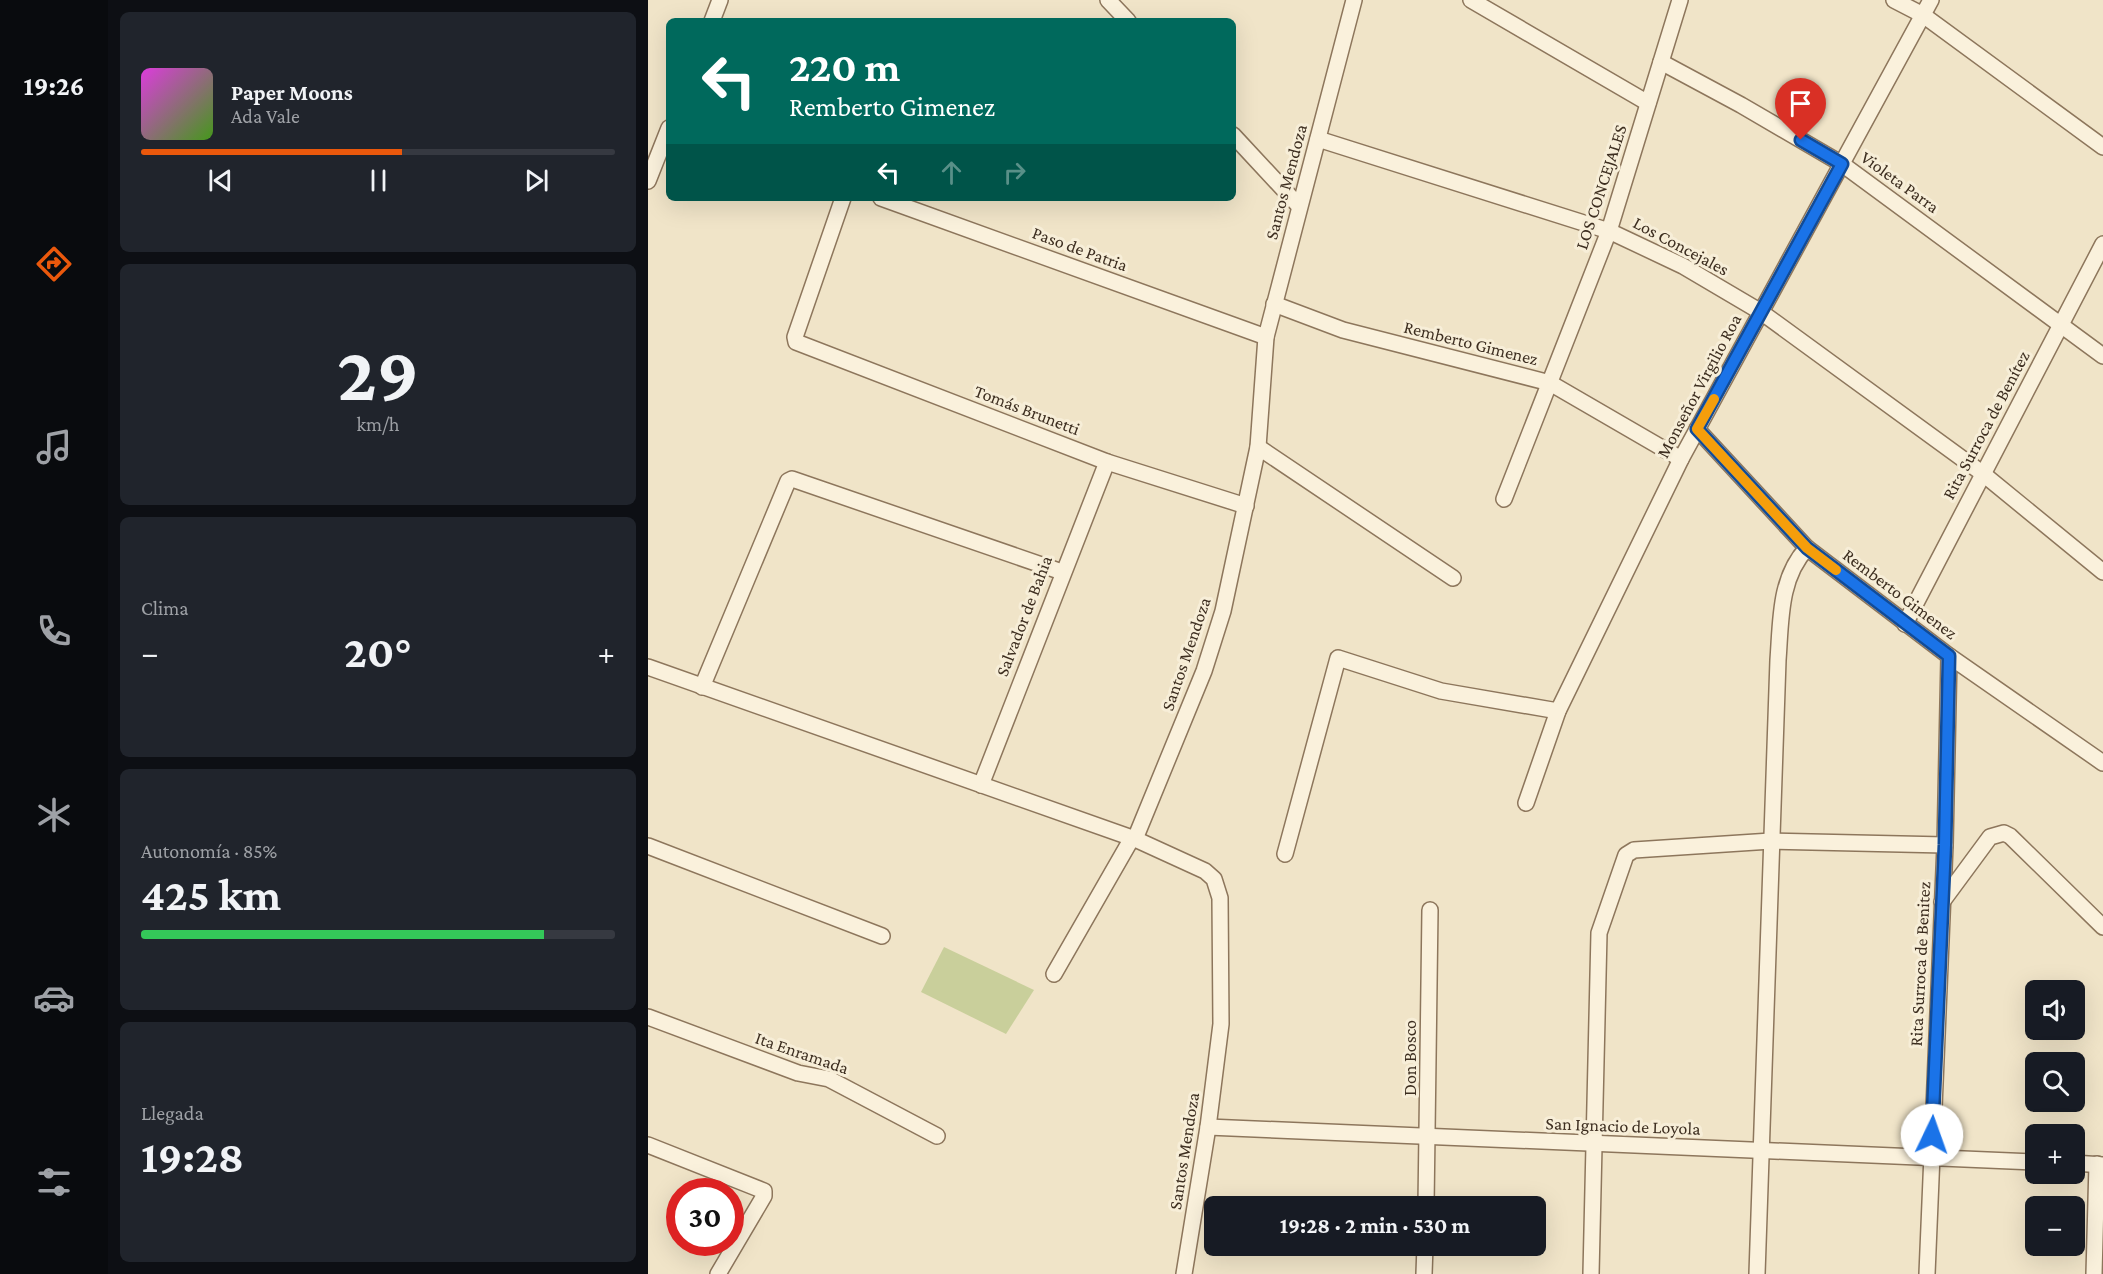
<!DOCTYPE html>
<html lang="es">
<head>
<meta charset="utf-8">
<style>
	:root { --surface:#171b24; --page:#20242c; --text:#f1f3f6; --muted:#9ea1a6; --line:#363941; --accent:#ea580c }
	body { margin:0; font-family:"Crimson Pro",serif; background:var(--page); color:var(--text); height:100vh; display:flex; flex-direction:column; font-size:22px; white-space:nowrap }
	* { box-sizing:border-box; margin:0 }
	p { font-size:20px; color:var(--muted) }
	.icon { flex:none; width:33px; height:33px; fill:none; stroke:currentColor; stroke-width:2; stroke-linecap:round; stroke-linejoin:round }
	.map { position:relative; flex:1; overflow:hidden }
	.side { display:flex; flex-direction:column; gap:12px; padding:12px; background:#0d0f14; width:540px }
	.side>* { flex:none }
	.hud { position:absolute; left:18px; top:18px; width:570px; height:183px; border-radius:9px; box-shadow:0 6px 24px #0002; background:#00695c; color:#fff; overflow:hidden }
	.controls { position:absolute; left:1377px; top:980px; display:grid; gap:12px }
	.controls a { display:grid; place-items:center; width:60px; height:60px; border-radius:9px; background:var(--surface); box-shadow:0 6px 24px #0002; font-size:30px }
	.speed { position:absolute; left:18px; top:1178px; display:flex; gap:12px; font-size:30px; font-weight:700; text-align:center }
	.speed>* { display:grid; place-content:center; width:78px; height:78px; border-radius:50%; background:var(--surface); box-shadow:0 6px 24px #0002; line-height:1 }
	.speed .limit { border:9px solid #d22; background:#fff; color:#111 }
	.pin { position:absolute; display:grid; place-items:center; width:51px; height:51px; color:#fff; margin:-62px -26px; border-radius:50% 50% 50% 0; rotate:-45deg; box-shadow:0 0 6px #0007 }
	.pin .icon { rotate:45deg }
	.me { position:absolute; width:66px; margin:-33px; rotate:3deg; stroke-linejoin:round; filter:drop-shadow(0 0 4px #0008) }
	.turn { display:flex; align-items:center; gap:21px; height:126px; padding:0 24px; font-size:27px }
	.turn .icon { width:78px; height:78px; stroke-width:2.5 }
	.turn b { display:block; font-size:42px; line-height:51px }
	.lanes { display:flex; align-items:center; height:57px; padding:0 24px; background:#0003; justify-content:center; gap:30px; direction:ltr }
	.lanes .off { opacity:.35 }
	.big { font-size:45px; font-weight:700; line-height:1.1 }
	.side .card { flex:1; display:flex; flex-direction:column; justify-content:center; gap:9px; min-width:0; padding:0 21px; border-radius:9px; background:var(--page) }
	.side .dial { align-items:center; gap:0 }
	.dial b { font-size:78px; line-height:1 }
	.song { display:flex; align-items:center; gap:18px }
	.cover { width:72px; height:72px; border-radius:9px; background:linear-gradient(135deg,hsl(300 70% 55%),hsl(100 70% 35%)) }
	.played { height:6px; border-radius:3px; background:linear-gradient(90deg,var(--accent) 55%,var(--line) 55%) }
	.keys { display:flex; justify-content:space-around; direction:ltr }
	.heat { display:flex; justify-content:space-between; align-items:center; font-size:33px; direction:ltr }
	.charge { height:9px; border-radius:4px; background:linear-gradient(90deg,#34c759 85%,var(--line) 0) }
	.trip { position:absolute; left:556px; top:1196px; width:342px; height:60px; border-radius:9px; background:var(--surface); box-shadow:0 6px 24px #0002; font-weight:700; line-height:60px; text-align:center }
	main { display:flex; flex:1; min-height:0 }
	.tab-bar { display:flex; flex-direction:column; width:108px; justify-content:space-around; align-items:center; background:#090b0e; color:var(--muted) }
	.tab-bar .icon { width:42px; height:42px }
	.tab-bar .selected { color:var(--accent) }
	.tab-bar b { font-size:27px; color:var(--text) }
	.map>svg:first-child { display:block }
</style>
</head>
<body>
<main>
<nav class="tab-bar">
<b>19:26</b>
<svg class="icon selected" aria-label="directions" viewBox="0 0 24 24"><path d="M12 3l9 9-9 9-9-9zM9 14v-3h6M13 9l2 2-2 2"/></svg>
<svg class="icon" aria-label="music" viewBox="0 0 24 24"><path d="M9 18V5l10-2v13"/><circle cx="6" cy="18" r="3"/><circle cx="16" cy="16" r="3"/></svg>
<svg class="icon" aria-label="phone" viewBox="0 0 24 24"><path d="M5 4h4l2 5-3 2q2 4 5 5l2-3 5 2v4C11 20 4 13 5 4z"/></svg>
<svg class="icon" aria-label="climate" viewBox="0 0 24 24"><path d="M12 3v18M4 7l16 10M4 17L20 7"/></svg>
<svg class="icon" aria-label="car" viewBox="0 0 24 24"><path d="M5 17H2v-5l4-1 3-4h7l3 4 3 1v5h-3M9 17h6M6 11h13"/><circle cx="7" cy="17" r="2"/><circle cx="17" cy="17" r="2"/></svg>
<svg class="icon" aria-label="filters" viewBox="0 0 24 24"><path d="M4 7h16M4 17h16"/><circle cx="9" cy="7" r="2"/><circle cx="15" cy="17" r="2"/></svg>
</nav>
<section class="side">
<div class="card">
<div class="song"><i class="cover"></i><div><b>Paper Moons</b><p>Ada Vale</p></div></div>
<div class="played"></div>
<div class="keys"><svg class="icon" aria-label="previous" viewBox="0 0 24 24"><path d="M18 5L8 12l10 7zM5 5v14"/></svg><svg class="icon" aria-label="pause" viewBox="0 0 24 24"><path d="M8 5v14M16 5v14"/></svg><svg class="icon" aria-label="next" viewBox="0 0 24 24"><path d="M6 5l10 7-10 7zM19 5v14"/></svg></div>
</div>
<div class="card dial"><b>29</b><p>km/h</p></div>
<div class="card"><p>Clima</p>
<div class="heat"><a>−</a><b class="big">20°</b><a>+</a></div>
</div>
<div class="card"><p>Autonomía · 85%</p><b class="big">425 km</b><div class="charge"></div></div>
<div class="card"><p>Llegada</p><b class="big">19:28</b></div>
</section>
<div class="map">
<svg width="1455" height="1274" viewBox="0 0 1455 1274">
	<rect width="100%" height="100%" fill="#f0e4c8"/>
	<path fill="#c9cf9b" d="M296 947 386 990 358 1034 273 992Z"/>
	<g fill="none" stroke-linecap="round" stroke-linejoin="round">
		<g stroke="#8d765c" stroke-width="18">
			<g id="minor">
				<path d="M460 0 480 21"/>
				<path d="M823 0 1000 103"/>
				<path d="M1246 0 1275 15 1455 147"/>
				<path d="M64 21 72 0"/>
				<path d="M1013 62 1093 105 1194 164 1455 356"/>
				<path d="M585 135 651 206"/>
				<path d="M670 139 961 231 1035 266 1113 312 1334 473 1455 572"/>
				<path d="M0 181 21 128"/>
				<path d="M195 198 147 337 148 342 459 462 598 506"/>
				<path d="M233 198 618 337"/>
				<path d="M626 304 695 330 902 383 1033 459"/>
				<path d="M1049 429 1159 548 1301 656 1455 763"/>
				<path d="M610 447 805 578"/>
				<path d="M856 499 961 231 1032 0"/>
				<path d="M1257 624 1455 244"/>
				<path d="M0 667 487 839 557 871 566 879 572 898 573 1024 560 1127 536 1274"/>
				<path d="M54 687 140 481 144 479 414 572"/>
				<path d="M333 785 459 462"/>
				<path d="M878 803 910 711 1033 459 1283 0"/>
				<path d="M487 839 556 671 575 611 610 447 618 337 706 0"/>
				<path d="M0 846 234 936"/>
				<path d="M637 854 690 658 793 691 910 711"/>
				<path d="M1294 902 1342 837 1356 833 1362 836 1455 927"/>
				<path d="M406 974 484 838"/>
				<path d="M0 1017 150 1073 181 1079 289 1136"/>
				<path d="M560 1127 1388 1162"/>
				<path d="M0 1145 116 1191V1196L70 1274"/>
				<path d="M1426 1163 1455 1165"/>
				<path d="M778 1206 782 910"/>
				<path d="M776 1274 777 1245"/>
				<path d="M943 1274 951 933 978 855 986 850 1123 841 1297 845"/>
				<path d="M1109 1274 1130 660C1133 621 1131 578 1159 548"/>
				<path d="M1279 1274 1297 845 1301 656"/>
				<path d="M1446 1274 1449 1164"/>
			</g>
		</g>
		<use href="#minor" stroke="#faf1dc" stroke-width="15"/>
	</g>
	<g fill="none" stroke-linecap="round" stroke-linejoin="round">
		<g stroke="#114b97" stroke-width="15">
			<path id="route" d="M1153 140 1194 164 1049 429 1159 548 1301 656 1297 845 1284 1135"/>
		</g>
		<use href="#route" stroke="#1a73e8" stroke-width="10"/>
		<path stroke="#f59e0b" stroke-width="10" d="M1066 399 1049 429 1159 548 1188 570"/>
	</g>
	<g text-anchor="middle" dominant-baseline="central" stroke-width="6" stroke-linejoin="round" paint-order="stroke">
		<g font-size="18" fill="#3d2e20" stroke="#f7eed8">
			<text transform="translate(638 182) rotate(-75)">Santos Mendoza</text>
			<text transform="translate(1252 182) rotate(36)">Violeta Parra</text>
			<text transform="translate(953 187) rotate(-72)">LOS CONCEJALES</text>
			<text transform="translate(1033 246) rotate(28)">Los Concejales</text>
			<text transform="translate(432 249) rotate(20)">Paso de Patria</text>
			<text transform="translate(823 343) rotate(14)">Remberto Gimenez</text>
			<text transform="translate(1051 386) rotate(-62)">Monseñor Virgilio Roa</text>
			<text transform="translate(379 410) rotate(21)">Tomás Brunetti</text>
			<text transform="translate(1338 425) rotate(-62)">Rita Surroca de Benítez</text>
			<text transform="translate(1252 594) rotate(37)">Remberto Gimenez</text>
			<text transform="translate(376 616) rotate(-69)">Salvador de Bahia</text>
			<text transform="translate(538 654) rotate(-71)">Santos Mendoza</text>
			<text transform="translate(1272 964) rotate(-87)">Rita Surroca de Benitez</text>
			<text transform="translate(154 1053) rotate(19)">Ita Enramada</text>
			<text transform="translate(762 1058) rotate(-90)">Don Bosco</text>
			<text transform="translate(975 1126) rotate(2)">San Ignacio de Loyola</text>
			<text transform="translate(536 1151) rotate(-81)">Santos Mendoza</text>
		</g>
	</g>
</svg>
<div class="controls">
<a><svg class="icon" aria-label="sound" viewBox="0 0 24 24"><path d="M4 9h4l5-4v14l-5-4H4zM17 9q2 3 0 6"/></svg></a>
<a><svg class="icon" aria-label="search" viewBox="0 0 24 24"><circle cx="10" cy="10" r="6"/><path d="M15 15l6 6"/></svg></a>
<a>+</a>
<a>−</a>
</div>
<div class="speed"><div class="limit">30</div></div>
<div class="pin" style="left:1153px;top:140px;background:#d93025"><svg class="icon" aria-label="arrive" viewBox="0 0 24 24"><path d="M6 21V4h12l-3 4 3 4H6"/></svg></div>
<svg class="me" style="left:1284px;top:1135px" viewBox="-20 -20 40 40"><circle r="19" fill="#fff"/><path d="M0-13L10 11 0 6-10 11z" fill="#1a73e8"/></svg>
<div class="trip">19:28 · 2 min · 530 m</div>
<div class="hud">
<div class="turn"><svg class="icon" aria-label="left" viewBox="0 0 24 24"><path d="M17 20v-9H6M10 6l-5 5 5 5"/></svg><div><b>220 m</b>Remberto Gimenez</div></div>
<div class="lanes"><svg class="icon" aria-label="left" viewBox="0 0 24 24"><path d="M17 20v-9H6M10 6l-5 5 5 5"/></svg><svg class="icon off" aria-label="ahead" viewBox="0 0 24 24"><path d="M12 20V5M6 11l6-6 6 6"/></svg><svg class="icon off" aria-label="right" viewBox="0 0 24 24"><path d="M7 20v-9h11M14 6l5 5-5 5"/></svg></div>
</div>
</div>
</main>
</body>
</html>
